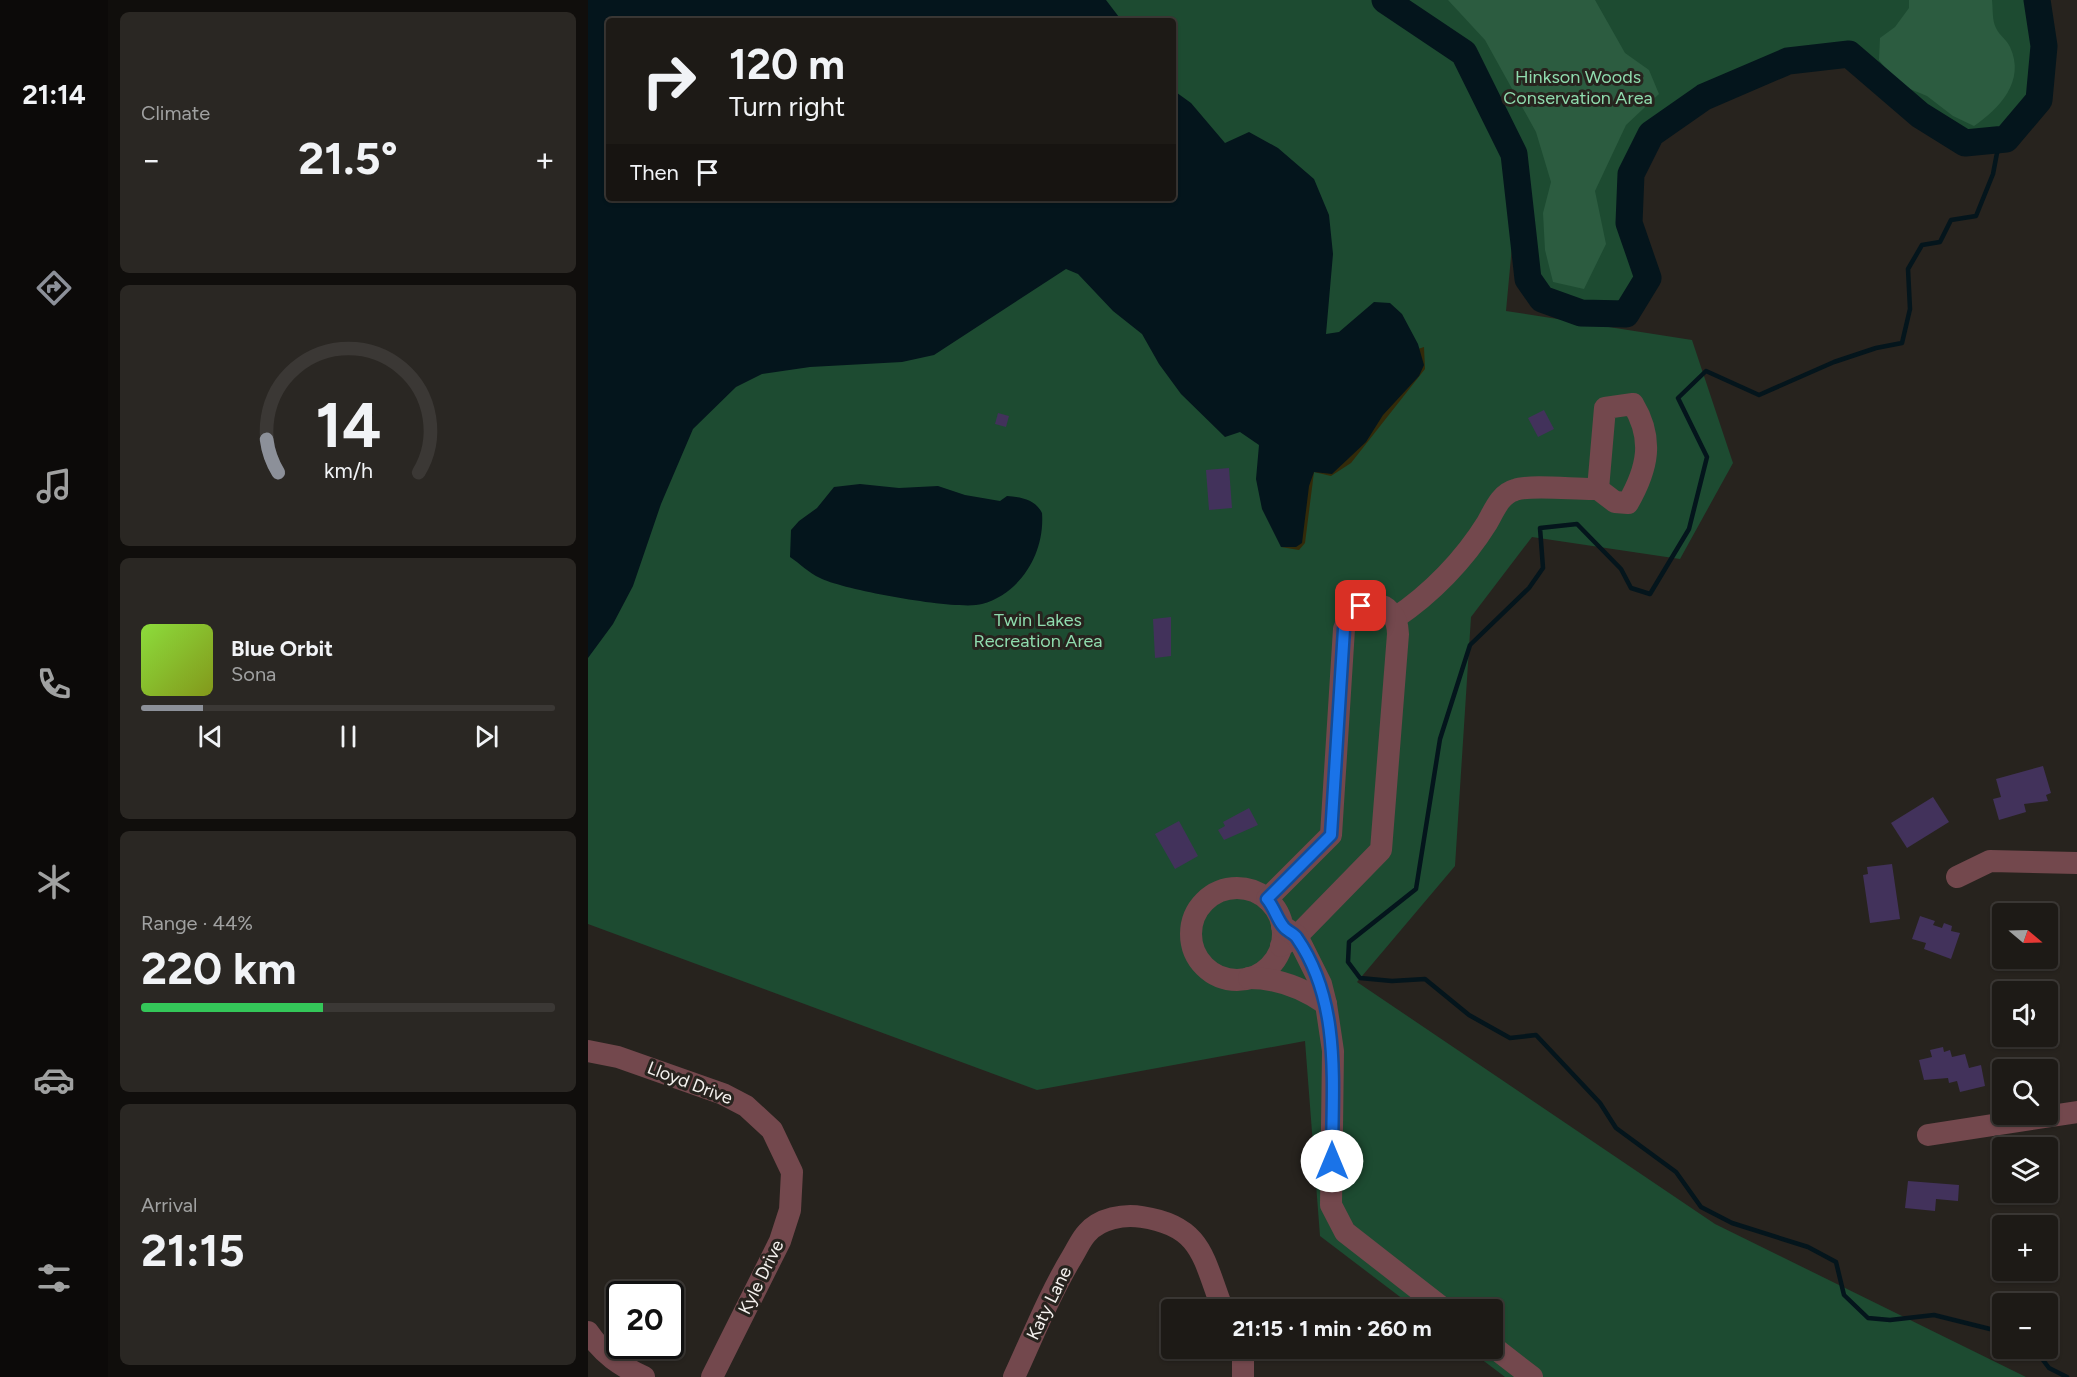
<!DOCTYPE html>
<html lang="en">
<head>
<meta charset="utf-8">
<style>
	:root { --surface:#1d1a16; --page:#2a2723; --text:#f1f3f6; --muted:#a0a1a1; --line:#3b3835; --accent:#8c9099 }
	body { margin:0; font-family:Figtree,sans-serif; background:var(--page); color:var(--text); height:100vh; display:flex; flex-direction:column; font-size:22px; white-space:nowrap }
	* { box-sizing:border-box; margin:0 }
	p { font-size:20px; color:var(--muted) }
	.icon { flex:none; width:33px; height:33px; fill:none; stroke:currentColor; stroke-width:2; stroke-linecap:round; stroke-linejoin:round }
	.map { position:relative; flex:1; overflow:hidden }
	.panel { display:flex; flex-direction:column; gap:12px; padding:12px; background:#100e0c; width:480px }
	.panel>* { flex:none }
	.top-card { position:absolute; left:18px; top:18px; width:570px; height:183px; border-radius:6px; box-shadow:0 2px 4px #0004,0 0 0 2px var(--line); background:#1d1a16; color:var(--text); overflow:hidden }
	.needle { width:39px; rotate:109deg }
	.controls { position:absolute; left:1404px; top:903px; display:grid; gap:12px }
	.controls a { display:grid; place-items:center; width:66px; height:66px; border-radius:6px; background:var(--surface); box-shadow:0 2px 4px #0004,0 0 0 2px var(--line); font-size:30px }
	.speed { position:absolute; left:18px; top:1281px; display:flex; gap:12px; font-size:30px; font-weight:700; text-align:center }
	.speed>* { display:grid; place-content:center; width:78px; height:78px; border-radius:50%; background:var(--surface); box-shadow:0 2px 4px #0004,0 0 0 2px var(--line); line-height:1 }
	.speed .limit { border:3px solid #111; border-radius:9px; background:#fff; color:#111 }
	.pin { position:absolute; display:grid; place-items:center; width:51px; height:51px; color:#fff; margin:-26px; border-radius:12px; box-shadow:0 3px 9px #0006 }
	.me { position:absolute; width:66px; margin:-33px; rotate:0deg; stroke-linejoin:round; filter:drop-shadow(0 0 4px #0008) }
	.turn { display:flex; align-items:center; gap:21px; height:126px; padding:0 24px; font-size:27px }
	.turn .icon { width:78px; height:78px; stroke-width:2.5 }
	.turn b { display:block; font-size:42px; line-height:51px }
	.then { display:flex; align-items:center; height:57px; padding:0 24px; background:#0003; gap:12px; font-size:22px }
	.big { font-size:45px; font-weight:700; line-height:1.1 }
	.panel .card { flex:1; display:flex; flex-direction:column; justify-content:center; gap:9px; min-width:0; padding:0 21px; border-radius:9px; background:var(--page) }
	.panel .dial { align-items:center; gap:0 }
	.dial svg { height:156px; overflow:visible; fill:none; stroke:var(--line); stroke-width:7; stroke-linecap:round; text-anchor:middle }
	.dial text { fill:var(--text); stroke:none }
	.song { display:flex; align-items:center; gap:18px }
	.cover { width:72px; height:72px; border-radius:9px; background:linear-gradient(135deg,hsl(90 70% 55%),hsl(70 70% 35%)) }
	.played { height:6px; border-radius:3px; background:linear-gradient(90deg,var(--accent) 15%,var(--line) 15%) }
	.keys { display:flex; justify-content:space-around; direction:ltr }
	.heat { display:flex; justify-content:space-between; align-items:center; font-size:33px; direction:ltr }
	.charge { height:9px; border-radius:4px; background:linear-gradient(90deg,#34c759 44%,var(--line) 0) }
	.trip { position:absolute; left:573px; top:1299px; width:342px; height:60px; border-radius:6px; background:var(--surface); box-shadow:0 2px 4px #0004,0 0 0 2px var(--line); font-weight:700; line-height:60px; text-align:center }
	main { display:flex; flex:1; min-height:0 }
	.tab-bar { display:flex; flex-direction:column; width:108px; justify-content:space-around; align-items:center; background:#0c0a09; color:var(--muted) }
	.tab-bar .icon { width:42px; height:42px }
	.tab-bar .on { color:var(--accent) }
	.tab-bar b { font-size:27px; color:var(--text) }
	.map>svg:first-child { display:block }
</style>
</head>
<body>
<main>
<nav class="tab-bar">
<b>21:14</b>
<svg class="icon on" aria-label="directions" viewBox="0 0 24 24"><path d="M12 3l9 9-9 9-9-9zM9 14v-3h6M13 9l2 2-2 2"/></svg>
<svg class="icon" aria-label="music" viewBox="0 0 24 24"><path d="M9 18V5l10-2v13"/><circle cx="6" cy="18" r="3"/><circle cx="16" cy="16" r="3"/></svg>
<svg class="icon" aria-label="phone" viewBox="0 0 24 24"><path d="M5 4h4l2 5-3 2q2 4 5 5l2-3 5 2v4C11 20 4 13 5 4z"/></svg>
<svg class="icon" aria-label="climate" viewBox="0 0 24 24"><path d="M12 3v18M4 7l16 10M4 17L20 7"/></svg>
<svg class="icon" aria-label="car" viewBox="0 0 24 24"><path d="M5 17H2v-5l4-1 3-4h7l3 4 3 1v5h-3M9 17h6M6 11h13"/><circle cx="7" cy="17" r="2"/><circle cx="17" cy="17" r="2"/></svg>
<svg class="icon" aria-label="filters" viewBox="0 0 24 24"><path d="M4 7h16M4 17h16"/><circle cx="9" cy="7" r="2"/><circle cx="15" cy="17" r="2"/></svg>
</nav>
<section class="panel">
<div class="card"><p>Climate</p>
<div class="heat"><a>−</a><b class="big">21.5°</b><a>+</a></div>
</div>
<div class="card dial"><svg viewBox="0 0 100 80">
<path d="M14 69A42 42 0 1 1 86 69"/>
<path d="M14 69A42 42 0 0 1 8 52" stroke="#8c9099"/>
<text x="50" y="56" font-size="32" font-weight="700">14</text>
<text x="50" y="72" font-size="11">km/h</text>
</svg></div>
<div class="card">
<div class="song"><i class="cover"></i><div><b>Blue Orbit</b><p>Sona</p></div></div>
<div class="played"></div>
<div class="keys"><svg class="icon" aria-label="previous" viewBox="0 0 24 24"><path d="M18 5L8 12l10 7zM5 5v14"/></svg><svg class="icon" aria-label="pause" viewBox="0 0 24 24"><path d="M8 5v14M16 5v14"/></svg><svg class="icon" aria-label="next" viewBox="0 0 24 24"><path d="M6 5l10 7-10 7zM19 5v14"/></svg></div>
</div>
<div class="card"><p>Range · 44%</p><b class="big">220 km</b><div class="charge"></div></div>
<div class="card"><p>Arrival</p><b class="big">21:15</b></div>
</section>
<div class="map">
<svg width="1489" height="1377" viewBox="0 0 1489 1377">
	<rect width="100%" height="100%" fill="#27231e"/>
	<path fill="#1d4b31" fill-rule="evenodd" d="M0 0H1449L1456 46 1451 100 1418 139 1377 143 1332 115 1261 54 1199 61 1116 97 1063 134 1043 174 1041 223 1060 278 1038 314 993 313 954 299 940 279 926 154 908 120 928 203 918 311 1104 340 1145 463 1092 559 944 537 883 617 867 866 769 982 1127 1224 1438 1377H917L880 1349 904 1348V1310L828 1309 732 1236 717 1041 449 1090 0 924ZM21 21H585V198H21Z"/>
	<g fill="#2c5c40">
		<path d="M860 0H1007L1037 53 1061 70 1071 94 1038 125 1007 191 1018 244 996 289 965 282 957 250 955 213 963 182 948 132 897 40Z"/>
		<path d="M1321 0H1404C1405 8 1404 21 1408 28 1411 35 1419 40 1422 47 1438 81 1411 109 1386 126L1365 116 1339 96 1310 84 1291 60 1292 38 1307 27 1321 8Z"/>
	</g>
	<path fill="#332a09" d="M836 347 837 369 763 463 743 476 726 472 717 543 711 550 693 547 709 536V461L821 352Z"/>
	<g fill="#04151c">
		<path d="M0 0H518L534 21H21V198H585V90L603 103 637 143 661 132 690 148 726 179 741 215 745 254 738 334 751 332 786 302 802 303 814 314 830 344 836 365 831 376 795 415 778 442 744 474 726 472 721 486 714 543 708 547H693L674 509 668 479 671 445 652 432 637 437 593 394 571 364 554 334 525 311 490 274 478 269 346 355 314 362 222 367 174 374 148 387 105 429 73 504 45 586 25 624 0 658Z"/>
		<path d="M272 484 311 488 350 486 377 495 412 501 419 496C433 497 447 499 454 513 457 553 433 593 394 604 371 611 255 590 232 578 221 573 211 563 202 557L203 530 211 521 229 508 246 487Z"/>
	</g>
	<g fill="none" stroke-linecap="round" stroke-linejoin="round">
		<g stroke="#04151c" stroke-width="4.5">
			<path d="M1414 1332 1346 1315 1302 1320 1280 1318 1256 1295 1248 1262 1220 1247 1144 1223 1113 1207 1088 1172 1028 1128 1012 1103 948 1035 922 1038 881 1015 837 979 804 981 772 978 760 962 761 942 828 889 852 739 882 645 941 588 955 568 952 528 989 524 1033 569 1043 588 1062 594 1101 529 1119 457 1090 398 1118 371 1171 395 1246 362 1288 348 1314 343 1322 309 1320 269 1334 245 1352 242 1363 220 1388 216 1405 174 1409 153 1418 139"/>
			<path d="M1446 1348 1461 1368 1479 1377"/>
		</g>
		<path stroke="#04151c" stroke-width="27" d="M797 0 876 53 926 154 940 279 954 299 993 313 1038 314 1060 278 1041 223 1043 174 1063 134 1116 97 1200 61 1261 54 1332 115 1377 143 1418 139 1451 100 1456 46 1449 0"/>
	</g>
	<g fill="#42325b">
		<path d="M956 410 966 429 950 437 940 418Z"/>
		<path d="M410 413 421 416 418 427 407 424Z"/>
		<path d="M641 468 644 508 621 510 618 470Z"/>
		<path d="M583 617V656L567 658 565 619Z"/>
		<path d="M1455 766 1463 793 1458 795 1460 801 1436 804 1438 812 1411 820 1405 799 1413 797 1408 779Z"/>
		<path d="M1345 797 1361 822 1319 848 1303 823Z"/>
		<path d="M661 808 670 825 636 840 630 830 637 826 635 822Z"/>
		<path d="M591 821 610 856 587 869 567 834Z"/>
		<path d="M1304 864 1312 919 1282 923 1275 875 1280 874 1279 867Z"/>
		<path d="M1332 916 1347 921 1345 925 1354 928 1356 923 1364 926 1363 931 1372 933 1363 959 1336 949 1338 943 1324 939Z"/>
		<path d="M1355 1047 1356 1052 1362 1050 1364 1057 1377 1054 1381 1068 1393 1065 1397 1086 1372 1092 1369 1081 1361 1083 1360 1078 1336 1080 1331 1060 1344 1057 1342 1050Z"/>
		<path d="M1320 1181 1371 1185 1370 1201 1348 1199 1347 1211 1317 1208Z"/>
	</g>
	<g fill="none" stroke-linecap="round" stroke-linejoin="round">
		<g stroke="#73484d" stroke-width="22">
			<path d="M807 618C843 594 876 560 899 523 906 511 912 494 927 490 944 484 989 490 1010 489L1017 408 1045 404C1066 439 1060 468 1040 503L1027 502 1010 489"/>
			<path d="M1369 877 1402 861 1489 863"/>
			<circle cx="649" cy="934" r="46"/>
			<path d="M679 899 743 835 756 629C768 594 809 596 810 634L793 850 709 936 693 946"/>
			<path d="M694 926 709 936 733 984 738 1004 745 1051 743 1205 757 1232 857 1310"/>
			<path d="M661 978C689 978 715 988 738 1004"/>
			<path d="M0 1051 30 1057 135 1094 158 1106 184 1130 204 1172 202 1210 192 1241 124 1377"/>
			<path d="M1340 1135 1489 1112"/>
			<path d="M0 1332C16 1355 31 1365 56 1377"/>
			<path d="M904 1346 944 1377"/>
			<path d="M651 1348 655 1358V1377"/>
			<path d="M426 1377C445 1336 461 1295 484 1257 489 1249 493 1239 499 1233 512 1218 536 1214 554 1217 615 1226 615 1259 635 1310"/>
		</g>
	</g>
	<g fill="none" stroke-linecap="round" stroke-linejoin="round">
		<g stroke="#114b97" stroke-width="15">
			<path id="route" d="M744 1161C744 1086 754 1003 709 938 706 933 698 931 695 926 689 919 686 907 679 899L743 835 756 629 760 617 773 606"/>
		</g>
		<use href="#route" stroke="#1a73e8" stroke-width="10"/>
	</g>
	<g text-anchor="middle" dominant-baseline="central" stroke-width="6" stroke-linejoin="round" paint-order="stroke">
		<g font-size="18" fill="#8fdbad" stroke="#27231e">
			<text x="990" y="77">Hinkson Woods<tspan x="990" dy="21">Conservation Area</tspan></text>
			<text x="450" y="620">Twin Lakes<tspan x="450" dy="21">Recreation Area</tspan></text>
		</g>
		<g font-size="18" fill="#f4f1ee" stroke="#27231e">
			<text transform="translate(102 1083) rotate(21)">Lloyd Drive</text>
			<text transform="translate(173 1277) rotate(-64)">Kyle Drive</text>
			<text transform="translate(461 1303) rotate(-64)">Katy Lane</text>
		</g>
	</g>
</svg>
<div class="controls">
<a><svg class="needle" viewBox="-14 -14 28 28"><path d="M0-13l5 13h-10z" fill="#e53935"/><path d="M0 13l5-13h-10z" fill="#a0a1a1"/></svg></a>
<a><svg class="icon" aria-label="sound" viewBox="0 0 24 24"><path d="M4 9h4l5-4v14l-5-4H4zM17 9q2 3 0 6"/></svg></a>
<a><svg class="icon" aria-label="search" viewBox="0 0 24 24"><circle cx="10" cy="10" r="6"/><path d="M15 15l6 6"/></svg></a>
<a><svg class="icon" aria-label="layers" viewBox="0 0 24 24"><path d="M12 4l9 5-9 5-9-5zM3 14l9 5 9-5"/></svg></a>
<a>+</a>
<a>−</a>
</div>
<div class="speed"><div class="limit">20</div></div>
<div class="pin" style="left:773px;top:606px;background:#d93025"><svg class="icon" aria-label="arrive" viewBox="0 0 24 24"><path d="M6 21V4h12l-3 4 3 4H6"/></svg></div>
<svg class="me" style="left:744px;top:1161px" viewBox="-20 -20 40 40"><circle r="19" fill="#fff"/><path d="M0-13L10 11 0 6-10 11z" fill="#1a73e8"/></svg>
<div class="trip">21:15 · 1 min · 260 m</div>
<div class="top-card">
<div class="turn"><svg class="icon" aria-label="right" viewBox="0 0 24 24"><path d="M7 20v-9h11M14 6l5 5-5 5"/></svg><div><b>120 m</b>Turn right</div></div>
<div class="then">Then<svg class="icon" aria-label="arrive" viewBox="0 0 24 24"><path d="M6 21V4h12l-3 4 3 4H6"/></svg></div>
</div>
</div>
</main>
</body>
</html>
